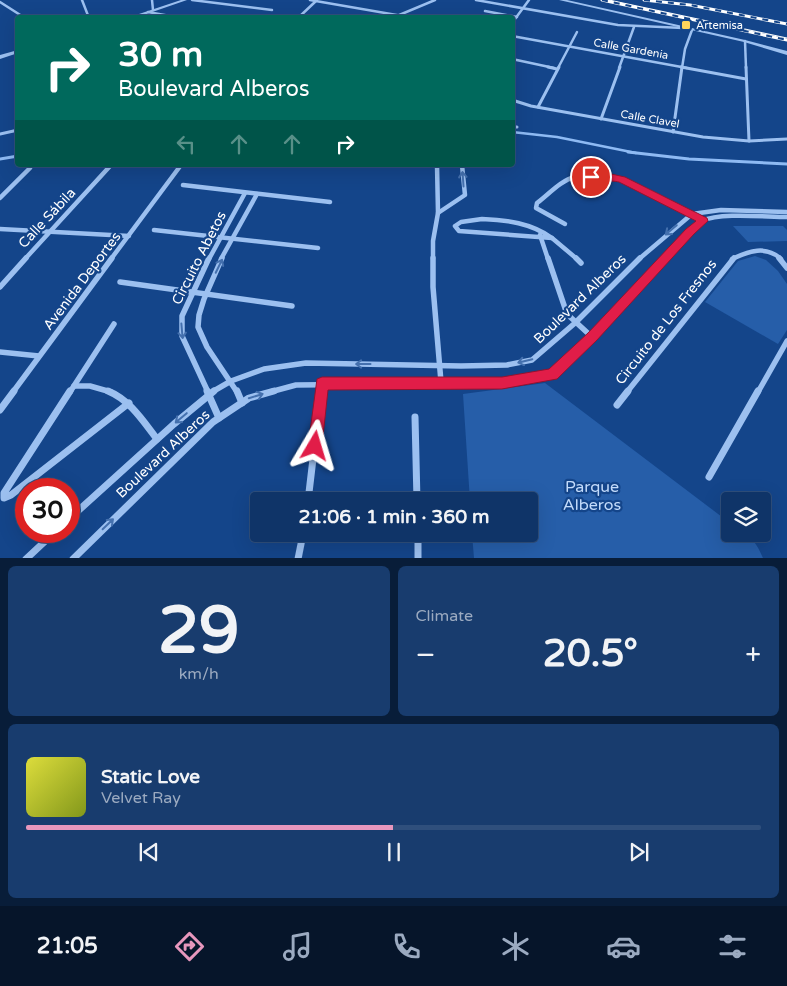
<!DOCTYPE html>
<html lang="en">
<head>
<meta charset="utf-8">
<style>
	:root { --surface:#0f3468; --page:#183c6e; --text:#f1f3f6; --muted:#9baac0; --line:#2f4f7c; --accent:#e797bd }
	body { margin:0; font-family:"Varela Round",sans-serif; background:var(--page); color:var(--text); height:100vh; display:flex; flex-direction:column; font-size:19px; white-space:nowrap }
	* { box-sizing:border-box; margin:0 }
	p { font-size:16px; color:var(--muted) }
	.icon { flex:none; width:28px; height:28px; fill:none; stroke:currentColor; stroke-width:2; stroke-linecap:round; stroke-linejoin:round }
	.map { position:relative; height:558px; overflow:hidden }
	.panel { display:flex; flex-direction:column; gap:8px; padding:8px; background:#081d39; flex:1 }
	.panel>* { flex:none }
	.top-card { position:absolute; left:15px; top:15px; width:500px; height:152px; border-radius:5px; box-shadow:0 5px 20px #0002,0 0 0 1px var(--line); background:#00695c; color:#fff; overflow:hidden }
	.tools { position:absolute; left:721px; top:492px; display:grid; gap:10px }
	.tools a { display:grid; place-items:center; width:50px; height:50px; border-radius:5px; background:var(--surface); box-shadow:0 5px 20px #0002,0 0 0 1px var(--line); font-size:25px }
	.speed { position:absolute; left:15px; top:478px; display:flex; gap:10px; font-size:25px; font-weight:700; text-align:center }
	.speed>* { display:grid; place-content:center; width:65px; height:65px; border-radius:50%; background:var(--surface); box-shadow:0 5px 20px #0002,0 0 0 1px var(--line); line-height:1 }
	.speed .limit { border:8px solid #d22; background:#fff; color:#111 }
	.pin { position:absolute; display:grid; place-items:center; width:42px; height:42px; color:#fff; margin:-21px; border:2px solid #fff; border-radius:50%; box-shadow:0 1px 5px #0007 }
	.me { position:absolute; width:55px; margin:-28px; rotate:7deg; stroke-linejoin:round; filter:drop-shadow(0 0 4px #0008) }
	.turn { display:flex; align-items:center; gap:18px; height:105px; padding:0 20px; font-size:22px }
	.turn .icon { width:65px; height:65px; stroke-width:2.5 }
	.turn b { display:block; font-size:35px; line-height:42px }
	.lanes { display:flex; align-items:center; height:48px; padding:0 20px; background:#0003; justify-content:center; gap:25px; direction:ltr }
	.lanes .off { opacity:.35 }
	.big { font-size:38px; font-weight:700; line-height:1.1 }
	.panel .tile { flex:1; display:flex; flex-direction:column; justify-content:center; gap:8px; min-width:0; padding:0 18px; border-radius:8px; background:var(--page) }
	.panel .dial { align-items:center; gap:0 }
	.dial b { font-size:65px; line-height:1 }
	.song { display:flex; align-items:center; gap:15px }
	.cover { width:60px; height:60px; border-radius:8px; background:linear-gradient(135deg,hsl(60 70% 55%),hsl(70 70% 35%)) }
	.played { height:5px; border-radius:2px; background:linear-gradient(90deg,var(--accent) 50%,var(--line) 50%) }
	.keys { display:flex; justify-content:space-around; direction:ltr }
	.heat { display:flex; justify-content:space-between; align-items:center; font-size:28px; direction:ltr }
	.panel .tiles { flex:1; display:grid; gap:8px; grid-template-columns:1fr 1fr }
	.tile:last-child { grid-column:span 2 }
	.trip { position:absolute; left:250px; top:492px; width:288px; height:50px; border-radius:5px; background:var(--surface); box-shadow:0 5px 20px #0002,0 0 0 1px var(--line); font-weight:700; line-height:50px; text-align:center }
	.dock { display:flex; height:80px; justify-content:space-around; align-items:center; background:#06152a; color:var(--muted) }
	.dock .icon { width:35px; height:35px }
	.dock .active { color:var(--accent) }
	.dock b { font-size:22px; color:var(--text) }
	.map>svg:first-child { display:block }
</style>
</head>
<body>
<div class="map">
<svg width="787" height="559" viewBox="0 0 787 559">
	<rect width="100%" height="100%" fill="#14458a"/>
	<g fill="#265ea9">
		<path d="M733 226H783L787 230V241L748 242Z"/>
		<path d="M755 256 766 260 778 271 787 284V330L778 344 705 302 738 261Z"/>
		<path d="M545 383 730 523V534C751 534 755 540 763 558H474L472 534H529V501H470L463 394Z"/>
	</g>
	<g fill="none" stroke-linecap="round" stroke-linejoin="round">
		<path stroke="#8ebaf3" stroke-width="2.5" d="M512 132 557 137 636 153"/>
		<g stroke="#8ebaf3" stroke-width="3">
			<path d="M628 152 689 159 787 164"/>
			<path d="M0 159 18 156"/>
		</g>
		<g stroke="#9cc0f0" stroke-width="2.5">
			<path d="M82 0 89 18"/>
			<path d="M152 0 153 10"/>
			<path d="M192 0 272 10"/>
			<path d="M310 0 414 18"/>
			<path d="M476 0 618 25 683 28"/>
			<path d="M0 2 25 18"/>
			<path d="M485 11 517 17"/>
			<path d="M148 12 181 18"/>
			<path d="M298 18 316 1"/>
			<path d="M392 18 435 0"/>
			<path d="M512 23 529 0"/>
			<path d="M512 36 687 68"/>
			<path d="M745 41 746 68"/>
			<path d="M512 59 554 68"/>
			<path d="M558 68 577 32"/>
			<path d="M619 68 634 27"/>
			<path d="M682 68 685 49 692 30"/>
		</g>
		<g stroke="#9cc0f0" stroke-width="3">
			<path d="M548 67 557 69"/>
			<path d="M681 67 746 79"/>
			<path d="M746 67 749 141"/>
			<path d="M512 100 531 106 703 137 749 141 787 139"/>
			<path d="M538 107 559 67"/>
			<path d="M601 119 620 67"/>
			<path d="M512 127H517"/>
			<path d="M673 132 682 67"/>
			<path d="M0 134 18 130"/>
		</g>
		<g stroke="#9cc0f0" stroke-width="4.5">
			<path d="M183 185 330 202"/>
			<path d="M0 198 30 168"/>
			<path d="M438 213 465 195 462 165"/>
			<path d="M482 219C507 220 531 223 552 238L459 231 455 226 461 222Z"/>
			<path d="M565 224 536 208 537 203C548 195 561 180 575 177 619 167 666 202 703 221"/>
			<path d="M0 229 129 236"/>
			<path d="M154 230 318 248"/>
			<path d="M540 235 548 259"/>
			<path d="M552 238 577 259"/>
			<path d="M25 259 111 165"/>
			<path d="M111 259 181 165"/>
			<path d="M209 259 245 193"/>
			<path d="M221 259 257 194"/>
			<path d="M433 259V241L438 213 437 165"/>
			<path d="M639 259 692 214 721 210 787 212"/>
			<path d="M664 259C675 247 687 229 702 221 721 212 765 217 787 217"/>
			<path d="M732 259C749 251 766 245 781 259"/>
		</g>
		<g stroke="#9cc0f0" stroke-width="5.5">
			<path d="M222 258 204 299 199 315 198 327 207 347 237 392"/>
			<path d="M433 258V287L441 382"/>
			<path d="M548 258 567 314 592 337"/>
			<path d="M576 258 581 263"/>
			<path d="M779 258 787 268"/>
			<path d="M120 282 292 306"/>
			<path d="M0 287 26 258"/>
			<path d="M0 352 39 356"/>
			<path d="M74 386H90L111 392"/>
			<path d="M13 392 112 258"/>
			<path d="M70 392 114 324"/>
			<path d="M208 392 182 336V316L209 258"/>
			<path d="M212 392 231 381 264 369 306 363 461 366 507 365 532 360 575 323 640 258"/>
			<path d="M270 392 296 385 502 383 552 374 592 337 665 258"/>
			<path d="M321 392 322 383"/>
			<path d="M627 392 734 258"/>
			<path d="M758 392 787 341"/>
		</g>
		<g stroke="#9cc0f0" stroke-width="7">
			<path d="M70 391 4 493V498L11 495 129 403"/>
			<path d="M108 391C130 400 143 421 157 439"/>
			<path d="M207 391 219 418"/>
			<path d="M237 391 242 403"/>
			<path d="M617 405 628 391"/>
			<path d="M0 410 14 391"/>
			<path d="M415 417 417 501"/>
			<path d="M709 477 758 391"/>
			<path d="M308 501 321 391"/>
			<path d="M69 519 174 424 214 391"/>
			<path d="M418 534V559"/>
			<path d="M26 559 56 531"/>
			<path d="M73 559 213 422 249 398 274 391"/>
			<path d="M298 559 303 534"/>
		</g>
		<g fill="#9cc0f0" fill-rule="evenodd">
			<path d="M181 0H187L135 18H127Z"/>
			<path d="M559 0H567L745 40 787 51V55L744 42Z"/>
			<path d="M18 50V53L0 59V55Z"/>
		</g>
		<path stroke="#fff" stroke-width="1" d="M609 0 787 38"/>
		<g stroke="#fff" stroke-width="3">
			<g id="rail">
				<path d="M602 0 787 40"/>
				<path d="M644 0 690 5 787 24"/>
			</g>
		</g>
		<use href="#rail" stroke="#14458a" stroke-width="2" stroke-dasharray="6" stroke-linecap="butt"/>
	</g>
	<defs><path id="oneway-shaft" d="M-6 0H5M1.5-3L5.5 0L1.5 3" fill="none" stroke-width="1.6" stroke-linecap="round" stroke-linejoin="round" transform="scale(1.25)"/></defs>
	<g stroke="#4470ae">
		<use href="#oneway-shaft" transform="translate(463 179) rotate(-94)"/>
		<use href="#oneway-shaft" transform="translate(671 230) rotate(140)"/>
		<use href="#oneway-shaft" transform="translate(219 266) rotate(-64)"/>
		<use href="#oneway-shaft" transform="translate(182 331) rotate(85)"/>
		<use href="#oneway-shaft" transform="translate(525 361) rotate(167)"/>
		<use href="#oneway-shaft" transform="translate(363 364) rotate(-180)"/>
		<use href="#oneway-shaft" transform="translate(256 396) rotate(-17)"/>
		<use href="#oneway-shaft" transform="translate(181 418) rotate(140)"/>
		<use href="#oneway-shaft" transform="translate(108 524) rotate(-44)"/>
	</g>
	<path fill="#e11d48" stroke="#92132f" d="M607 173 625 177 707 218 708 221 694 234 597 340 557 379 502 389 328 390 322 446 320 451 315 454 310 451 308 446 317 379 322 377H502L549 369 588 333 686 229 696 221 619 182C610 180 592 181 586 177L591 174Z"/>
	<rect fill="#ffd45b" stroke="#14458a" stroke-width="2" x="681" y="20" width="10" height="10" rx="2.5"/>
	<g text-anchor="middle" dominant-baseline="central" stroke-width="4.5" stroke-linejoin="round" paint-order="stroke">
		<g font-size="11" fill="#fff" stroke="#14458a" text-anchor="start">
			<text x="696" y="25">Artemisa</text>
		</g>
		<g font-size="11" fill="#fff" stroke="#14458a">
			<text transform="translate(631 49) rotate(10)">Calle Gardenia</text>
			<text transform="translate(650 119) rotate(10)">Calle Clavel</text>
		</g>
		<g font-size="14" fill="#fff" stroke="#14458a">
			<text transform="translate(47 218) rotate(-47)">Calle Sábila</text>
			<text transform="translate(199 258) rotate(-63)">Circuito Abetos</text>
			<text transform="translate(82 281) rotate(-53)">Avenida Deportes</text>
			<text transform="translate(580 299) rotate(-44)">Boulevard Alberos</text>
			<text transform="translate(666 322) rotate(-52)">Circuito de Los Fresnos</text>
			<text transform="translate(163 454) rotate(-43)">Boulevard Alberos</text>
		</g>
		<g font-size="16" fill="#c3dbfb" stroke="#14458a">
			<text x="592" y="487">Parque<tspan x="592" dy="18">Alberos</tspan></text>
		</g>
	</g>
</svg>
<div class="tools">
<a><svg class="icon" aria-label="layers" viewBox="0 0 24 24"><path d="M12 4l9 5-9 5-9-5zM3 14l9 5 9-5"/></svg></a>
</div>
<div class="speed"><div class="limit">30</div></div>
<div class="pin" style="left:591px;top:177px;background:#d93025"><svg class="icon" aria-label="arrive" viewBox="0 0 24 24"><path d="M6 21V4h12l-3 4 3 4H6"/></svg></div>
<svg class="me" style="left:315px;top:446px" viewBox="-20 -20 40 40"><path d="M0-17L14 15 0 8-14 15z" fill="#e11d48" stroke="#fff" stroke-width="4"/></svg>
<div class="trip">21:06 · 1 min · 360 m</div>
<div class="top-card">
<div class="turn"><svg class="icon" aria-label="right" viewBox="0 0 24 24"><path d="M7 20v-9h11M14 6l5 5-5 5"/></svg><div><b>30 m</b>Boulevard Alberos</div></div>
<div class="lanes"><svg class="icon off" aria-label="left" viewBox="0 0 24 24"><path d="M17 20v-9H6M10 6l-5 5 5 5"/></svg><svg class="icon off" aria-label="ahead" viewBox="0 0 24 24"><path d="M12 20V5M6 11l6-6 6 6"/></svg><svg class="icon off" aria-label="ahead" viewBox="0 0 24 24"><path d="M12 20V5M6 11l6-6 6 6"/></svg><svg class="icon" aria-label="right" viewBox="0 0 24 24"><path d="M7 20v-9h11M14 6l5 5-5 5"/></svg></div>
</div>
</div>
<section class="panel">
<div class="tiles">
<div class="tile dial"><b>29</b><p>km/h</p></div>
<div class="tile"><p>Climate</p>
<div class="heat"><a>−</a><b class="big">20.5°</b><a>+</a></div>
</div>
<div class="tile">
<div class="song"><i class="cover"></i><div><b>Static Love</b><p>Velvet Ray</p></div></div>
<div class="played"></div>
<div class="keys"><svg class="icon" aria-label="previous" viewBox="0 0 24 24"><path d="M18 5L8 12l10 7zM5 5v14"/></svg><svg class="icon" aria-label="pause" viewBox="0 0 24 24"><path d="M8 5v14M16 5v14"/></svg><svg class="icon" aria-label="next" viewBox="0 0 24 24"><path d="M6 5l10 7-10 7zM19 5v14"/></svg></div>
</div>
</div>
</section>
<nav class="dock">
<b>21:05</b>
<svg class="icon active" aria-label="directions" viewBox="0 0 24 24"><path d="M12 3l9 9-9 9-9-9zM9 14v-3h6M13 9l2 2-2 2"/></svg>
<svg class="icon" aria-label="music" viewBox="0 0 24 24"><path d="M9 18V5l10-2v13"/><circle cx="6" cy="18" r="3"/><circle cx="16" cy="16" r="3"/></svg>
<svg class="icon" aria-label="phone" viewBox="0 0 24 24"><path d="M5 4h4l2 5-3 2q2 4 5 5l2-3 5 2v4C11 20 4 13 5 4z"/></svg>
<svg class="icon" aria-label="climate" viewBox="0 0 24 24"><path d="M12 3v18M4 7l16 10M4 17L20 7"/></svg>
<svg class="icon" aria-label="car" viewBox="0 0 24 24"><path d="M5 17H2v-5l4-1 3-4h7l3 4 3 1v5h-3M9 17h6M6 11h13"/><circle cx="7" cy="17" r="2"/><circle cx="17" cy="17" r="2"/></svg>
<svg class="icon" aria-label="filters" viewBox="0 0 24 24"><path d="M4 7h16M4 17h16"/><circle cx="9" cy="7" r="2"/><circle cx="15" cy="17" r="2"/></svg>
</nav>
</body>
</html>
